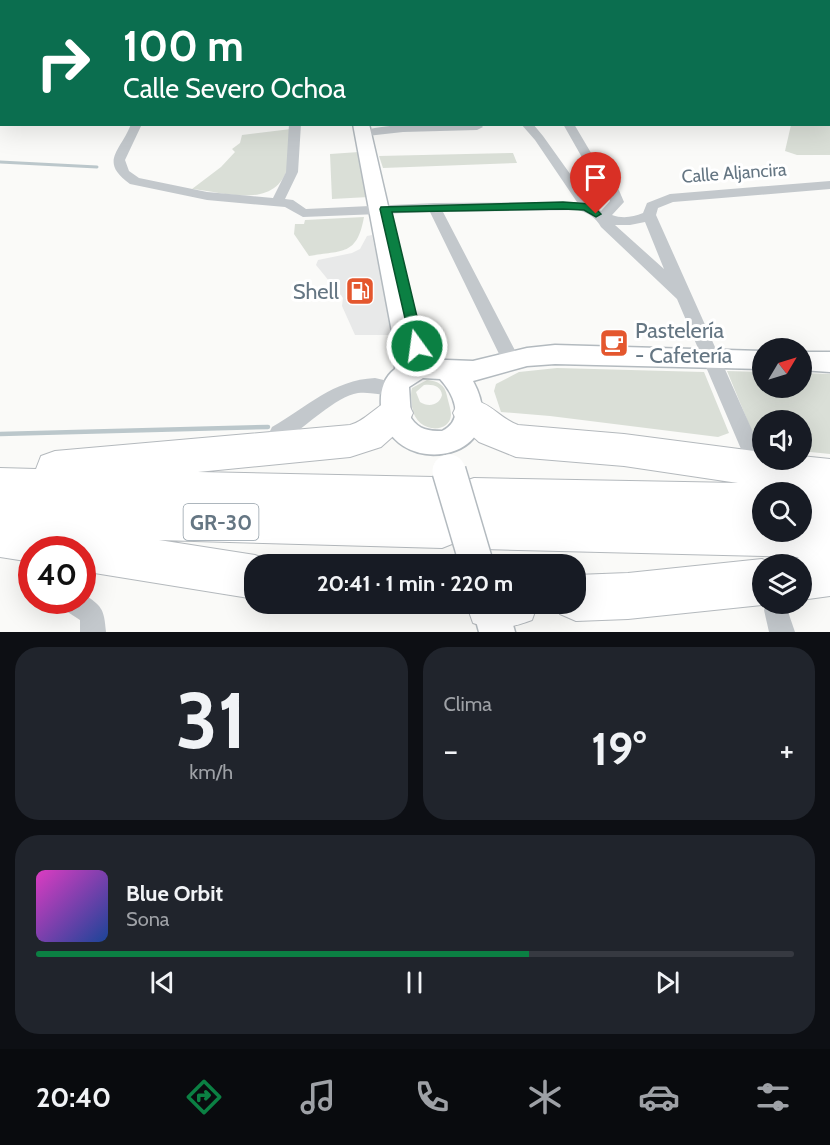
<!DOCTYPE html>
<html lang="es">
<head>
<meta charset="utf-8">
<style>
	:root { --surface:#171b24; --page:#20242c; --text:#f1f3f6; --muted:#9ea1a6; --line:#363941; --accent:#0b8043 }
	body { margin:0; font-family:Cabin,sans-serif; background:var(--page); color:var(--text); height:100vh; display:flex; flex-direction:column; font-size:22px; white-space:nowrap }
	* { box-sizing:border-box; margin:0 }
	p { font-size:20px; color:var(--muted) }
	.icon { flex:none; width:33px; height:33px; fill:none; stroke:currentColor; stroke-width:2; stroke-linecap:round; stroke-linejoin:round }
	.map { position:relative; height:632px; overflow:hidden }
	.sheet { display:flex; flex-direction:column; gap:15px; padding:15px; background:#0d0f14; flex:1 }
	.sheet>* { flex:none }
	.guide { position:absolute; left:0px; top:0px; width:831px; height:126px; box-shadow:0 6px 24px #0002; background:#0b6e4f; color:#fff; overflow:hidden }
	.needle { width:39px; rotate:52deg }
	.buttons { position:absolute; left:752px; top:338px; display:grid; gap:12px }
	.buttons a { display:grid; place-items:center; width:60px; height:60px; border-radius:50%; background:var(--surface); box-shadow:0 6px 24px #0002; font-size:30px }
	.speed { position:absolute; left:18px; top:536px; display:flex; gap:12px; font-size:30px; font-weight:700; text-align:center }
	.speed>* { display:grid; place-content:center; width:78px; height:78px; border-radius:50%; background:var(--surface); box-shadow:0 6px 24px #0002; line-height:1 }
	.speed .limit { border:9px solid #d22; background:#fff; color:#111 }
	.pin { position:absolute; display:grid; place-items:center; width:51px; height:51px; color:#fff; margin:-62px -26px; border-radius:50% 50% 50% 0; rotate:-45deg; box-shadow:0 0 6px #0007 }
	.pin .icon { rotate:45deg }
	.me { position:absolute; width:66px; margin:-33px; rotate:346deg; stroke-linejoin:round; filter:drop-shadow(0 0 4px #0008) }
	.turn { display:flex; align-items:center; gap:21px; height:126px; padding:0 24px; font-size:27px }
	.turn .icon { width:78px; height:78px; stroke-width:2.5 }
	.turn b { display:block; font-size:42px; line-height:51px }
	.big { font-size:45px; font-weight:700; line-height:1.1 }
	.sheet .card { flex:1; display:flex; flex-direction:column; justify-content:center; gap:9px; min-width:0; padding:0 21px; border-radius:24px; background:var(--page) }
	.sheet .dial { align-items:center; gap:0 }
	.dial b { font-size:78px; line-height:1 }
	.song { display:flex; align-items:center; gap:18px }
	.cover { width:72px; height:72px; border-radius:9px; background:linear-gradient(135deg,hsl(310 70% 55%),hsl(220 70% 35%)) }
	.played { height:6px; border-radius:3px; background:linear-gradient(90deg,var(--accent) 65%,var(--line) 65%) }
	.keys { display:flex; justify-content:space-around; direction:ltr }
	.heat { display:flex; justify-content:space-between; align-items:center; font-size:33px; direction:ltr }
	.sheet .tiles { flex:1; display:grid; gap:15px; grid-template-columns:1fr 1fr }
	.card:last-child { grid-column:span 2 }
	.trip { position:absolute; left:244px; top:554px; width:342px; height:60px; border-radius:24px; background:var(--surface); box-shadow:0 6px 24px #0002; font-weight:700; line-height:60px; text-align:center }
	.dock { display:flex; height:96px; justify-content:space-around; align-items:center; background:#090b0e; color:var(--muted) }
	.dock .icon { width:42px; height:42px }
	.dock .selected { color:var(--accent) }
	.dock b { font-size:27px; color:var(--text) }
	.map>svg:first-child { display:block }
</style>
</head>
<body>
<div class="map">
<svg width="830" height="632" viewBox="0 0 830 632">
	<rect width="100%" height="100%" fill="#fafaf8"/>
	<path fill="#e8e9e9" d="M372 235 382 283 392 335H355L342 306 343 298 316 265 318 260 352 253 360 249 367 236Z"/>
	<g fill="#dadfd7" fill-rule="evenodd">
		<path d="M830 118V155H797L785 151 791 125 830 124Z"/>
		<path d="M291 129C290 140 292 152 289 162 279 211 229 193 192 189L221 167 235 152 232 149 240 143 242 135Z"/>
		<path d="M359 152 369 197 332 199 330 154Z"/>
		<path d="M513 153 517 163 383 168 379 156Z"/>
		<path d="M364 217C357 256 343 250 309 256L294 234 295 224H304L305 220Z"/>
		<path d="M557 368 704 372 729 433 718 437 550 416 501 412 494 391 496 384 519 372Z"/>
		<path d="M727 371 762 372V387H801V373L830 374V454L801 451V420H762V446H758Z"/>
		<path d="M427 380C437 381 445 384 447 396 448 401 451 409 451 415 450 434 416 434 412 407 412 400 410 395 412 388ZM424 385C433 384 441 386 442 395 439 406 428 407 420 402L416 392Z"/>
	</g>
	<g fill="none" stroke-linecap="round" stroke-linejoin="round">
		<path stroke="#bbc7cb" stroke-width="2" d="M5 2 10 0"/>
		<path stroke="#bbc7cb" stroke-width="3" d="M0 162 97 167"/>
		<path stroke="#bbc7cb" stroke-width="4.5" d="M0 434 268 427"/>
		<g stroke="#b3babf" stroke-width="3">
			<g id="secondary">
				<path d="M273 0H288L289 2H274Z"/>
				<path d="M357 0H369L356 2Z"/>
				<path d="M508 0H520V2H509Z"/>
				<rect x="655" y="0" width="12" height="2"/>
				<path d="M738 0H750V2H739Z"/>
				<path d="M353 124H369L421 348V359L473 361 527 348 555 345 762 351V369L555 364 527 366 473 381C518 465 385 482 381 406 380 392 383 378 395 369V348ZM423 378 440 379C453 393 466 419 442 431 429 431 419 430 411 418L409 387Z"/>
				<path d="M801 352H830V372L801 370Z"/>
				<path d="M471 603H507L515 632H479Z"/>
			</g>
		</g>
		<g stroke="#b5babe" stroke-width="3">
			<path id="primary" d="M2 63V73L0 74V64Z"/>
		</g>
		<g stroke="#b4b9bd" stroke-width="2">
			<g id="highway">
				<path d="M395 398 408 403 413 413 408 423 381 447 350 457 198 472 434 477 449 482 454 494 459 483 474 478 738 483 624 466 516 457 479 442 458 423 453 413 458 403C486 393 494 416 518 425L624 434 762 452V459H801V456L830 459V596L801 600V564H784L799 557 483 549 468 543 462 531 457 542 442 548 159 540 255 555 271 561 272 564H255V599L82 571V549H32V562L0 557V468L36 469 41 456 55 451 350 425C366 421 377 404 395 398ZM772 487 789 489 785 492H801V531H762V492H778ZM454 497 459 509 472 513 468 515 463 526 457 514 445 509 449 508Z"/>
				<path d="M762 559 773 564H762V603H766L762 605 628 619 576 621 560 614 555 603H576V575L628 573Z"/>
				<path d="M468 603H538L532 620C511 628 494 631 473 623L467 606Z"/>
			</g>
		</g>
		<g fill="#c3c8cc" fill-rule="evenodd">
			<rect x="27" y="0" width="8" height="2"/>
			<path d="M56 0H77L53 2Z"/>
			<path d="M112 0H120L111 2Z"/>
			<path d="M159 0H192L156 2Z"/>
			<path d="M196 0H204L206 2H197Z"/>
			<path d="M303 0H312L301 2Z"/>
			<rect x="395" y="0" width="8" height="2"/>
			<path d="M427 0H433L435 2H426Z"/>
			<path d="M447 0H455L456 2H448Z"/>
			<path d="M592 0H600L591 2Z"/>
			<path d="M642 0H664L665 1 643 2Z"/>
			<path d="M0 12H2L0 17Z"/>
			<rect x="0" y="29" width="2" height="6"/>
			<rect x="0" y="83" width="2" height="7"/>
			<path d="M131 124H142L125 160 129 171 139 178 207 192 273 198 286 172 289 124H301L298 172 285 199 293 200 306 209 434 203 577 202 535 140 521 124H533L543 136 593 206 601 211 610 201 603 182 588 168 563 124H574L597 163 615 181 624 202 612 215C623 219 633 217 643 213L647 203 670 194 830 181V189L673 202 658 208 656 215 761 450 758 456 751 458 744 456 677 299 601 227C596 218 589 213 578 210L443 212 520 360 517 365 511 366 505 365 502 360 430 212 303 217 285 207 207 200 130 184C98 161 121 151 131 124ZM645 222 664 269 615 225H630Z"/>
			<path d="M480 124 483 127 477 130 403 132 367 136 361 133C375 122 459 124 480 124Z"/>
			<path d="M375 378 401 384 403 389 401 394C387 398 373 391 358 393 335 397 307 426 286 439L279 441 272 439 269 433 272 427C307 407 333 380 375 378Z"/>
			<path d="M82 593C102 606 104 608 106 632H80V620L63 609 60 600H82Z"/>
			<path d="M767 603H785L795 632H769L764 610Z"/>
		</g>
		<use href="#secondary" fill="#fff" fill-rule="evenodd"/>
		<use href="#primary" fill="#fff" fill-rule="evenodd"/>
		<use href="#highway" fill="#fff" fill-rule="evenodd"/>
		<g stroke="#b3babf" stroke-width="36" stroke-linecap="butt">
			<path id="secondary-bridge" d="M449 471 475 559"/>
		</g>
		<use href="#secondary-bridge" stroke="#fff" stroke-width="33"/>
	</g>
	<path fill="#0b8043" stroke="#07532c" stroke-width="1.5" d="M563 202 591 204 601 214 596 217 584 210 563 209 392 212 424 346 417 351 412 349 380 209 381 207Z"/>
	<defs>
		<g id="fuel-square" transform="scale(1.5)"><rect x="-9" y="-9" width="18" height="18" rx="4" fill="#e4572e" stroke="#fff"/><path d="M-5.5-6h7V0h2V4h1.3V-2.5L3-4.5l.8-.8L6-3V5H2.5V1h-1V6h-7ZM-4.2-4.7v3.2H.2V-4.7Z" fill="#fff"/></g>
		<g id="cafe-square" transform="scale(1.5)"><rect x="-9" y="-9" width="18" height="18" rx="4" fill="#e4572e" stroke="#fff"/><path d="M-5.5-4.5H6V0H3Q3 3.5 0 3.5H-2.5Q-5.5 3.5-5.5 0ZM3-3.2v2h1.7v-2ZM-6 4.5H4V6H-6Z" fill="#fff"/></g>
	</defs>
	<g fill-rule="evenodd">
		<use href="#fuel-square" x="360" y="291"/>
		<use href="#cafe-square" x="614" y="343"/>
	</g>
	<g text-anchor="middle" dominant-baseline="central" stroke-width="6" stroke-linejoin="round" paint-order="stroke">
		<g font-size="18" fill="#657683" stroke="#fff">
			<text transform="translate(734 173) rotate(-4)">Calle Aljancira</text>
		</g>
		<rect fill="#fff" stroke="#939fa8" stroke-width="1.5" x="183.5" y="504" width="75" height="36" rx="4.5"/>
		<g font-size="21" font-weight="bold" fill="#657683">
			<text x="221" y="522">GR-30</text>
		</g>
		<g font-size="22" fill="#657683" stroke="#fff" text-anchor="end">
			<text x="339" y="291">Shell</text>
			<text x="635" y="330" text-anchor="start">Pastelería<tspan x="635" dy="25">- Cafetería</tspan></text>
		</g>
	</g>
</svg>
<div class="buttons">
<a><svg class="needle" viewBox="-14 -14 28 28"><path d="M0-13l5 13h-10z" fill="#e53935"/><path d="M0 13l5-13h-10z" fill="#9ea1a6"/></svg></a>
<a><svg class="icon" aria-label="sound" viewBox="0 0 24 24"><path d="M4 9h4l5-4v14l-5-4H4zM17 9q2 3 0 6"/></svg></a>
<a><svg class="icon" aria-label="search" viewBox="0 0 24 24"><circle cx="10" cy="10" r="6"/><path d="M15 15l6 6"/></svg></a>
<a><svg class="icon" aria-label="layers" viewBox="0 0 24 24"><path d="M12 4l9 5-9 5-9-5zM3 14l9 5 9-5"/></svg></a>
</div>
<div class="speed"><div class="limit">40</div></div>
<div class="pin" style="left:596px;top:214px;background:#d93025"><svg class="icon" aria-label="arrive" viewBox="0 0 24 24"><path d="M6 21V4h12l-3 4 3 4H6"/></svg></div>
<svg class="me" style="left:417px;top:346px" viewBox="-20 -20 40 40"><circle r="17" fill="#0b8043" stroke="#fff" stroke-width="3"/><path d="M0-11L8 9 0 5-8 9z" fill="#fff"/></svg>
<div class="trip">20:41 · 1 min · 220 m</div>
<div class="guide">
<div class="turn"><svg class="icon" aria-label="right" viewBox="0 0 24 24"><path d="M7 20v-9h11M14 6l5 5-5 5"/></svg><div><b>100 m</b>Calle Severo Ochoa</div></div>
</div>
</div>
<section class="sheet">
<div class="tiles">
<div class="card dial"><b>31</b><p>km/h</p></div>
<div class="card"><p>Clima</p>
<div class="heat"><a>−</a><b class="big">19°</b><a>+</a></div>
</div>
<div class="card">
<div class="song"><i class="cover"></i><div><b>Blue Orbit</b><p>Sona</p></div></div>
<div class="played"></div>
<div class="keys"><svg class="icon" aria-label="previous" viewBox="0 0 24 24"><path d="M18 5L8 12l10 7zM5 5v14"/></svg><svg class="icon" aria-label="pause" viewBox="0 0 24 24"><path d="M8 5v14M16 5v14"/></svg><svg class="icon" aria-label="next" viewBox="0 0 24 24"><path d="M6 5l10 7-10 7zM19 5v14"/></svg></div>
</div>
</div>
</section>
<nav class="dock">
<b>20:40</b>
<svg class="icon selected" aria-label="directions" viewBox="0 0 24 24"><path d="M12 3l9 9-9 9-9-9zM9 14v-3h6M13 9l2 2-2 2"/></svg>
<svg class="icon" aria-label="music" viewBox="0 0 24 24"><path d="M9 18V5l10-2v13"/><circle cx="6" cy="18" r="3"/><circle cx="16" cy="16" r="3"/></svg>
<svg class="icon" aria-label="phone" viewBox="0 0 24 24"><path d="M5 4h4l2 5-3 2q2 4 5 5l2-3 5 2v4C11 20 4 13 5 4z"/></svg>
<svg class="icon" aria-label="climate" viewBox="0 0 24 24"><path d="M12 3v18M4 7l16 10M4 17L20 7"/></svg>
<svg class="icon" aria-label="car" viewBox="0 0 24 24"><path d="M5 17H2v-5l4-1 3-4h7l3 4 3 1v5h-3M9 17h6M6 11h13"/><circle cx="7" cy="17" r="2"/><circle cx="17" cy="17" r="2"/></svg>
<svg class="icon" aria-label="filters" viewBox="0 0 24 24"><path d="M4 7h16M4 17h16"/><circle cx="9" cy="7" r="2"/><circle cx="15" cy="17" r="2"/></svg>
</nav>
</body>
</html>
